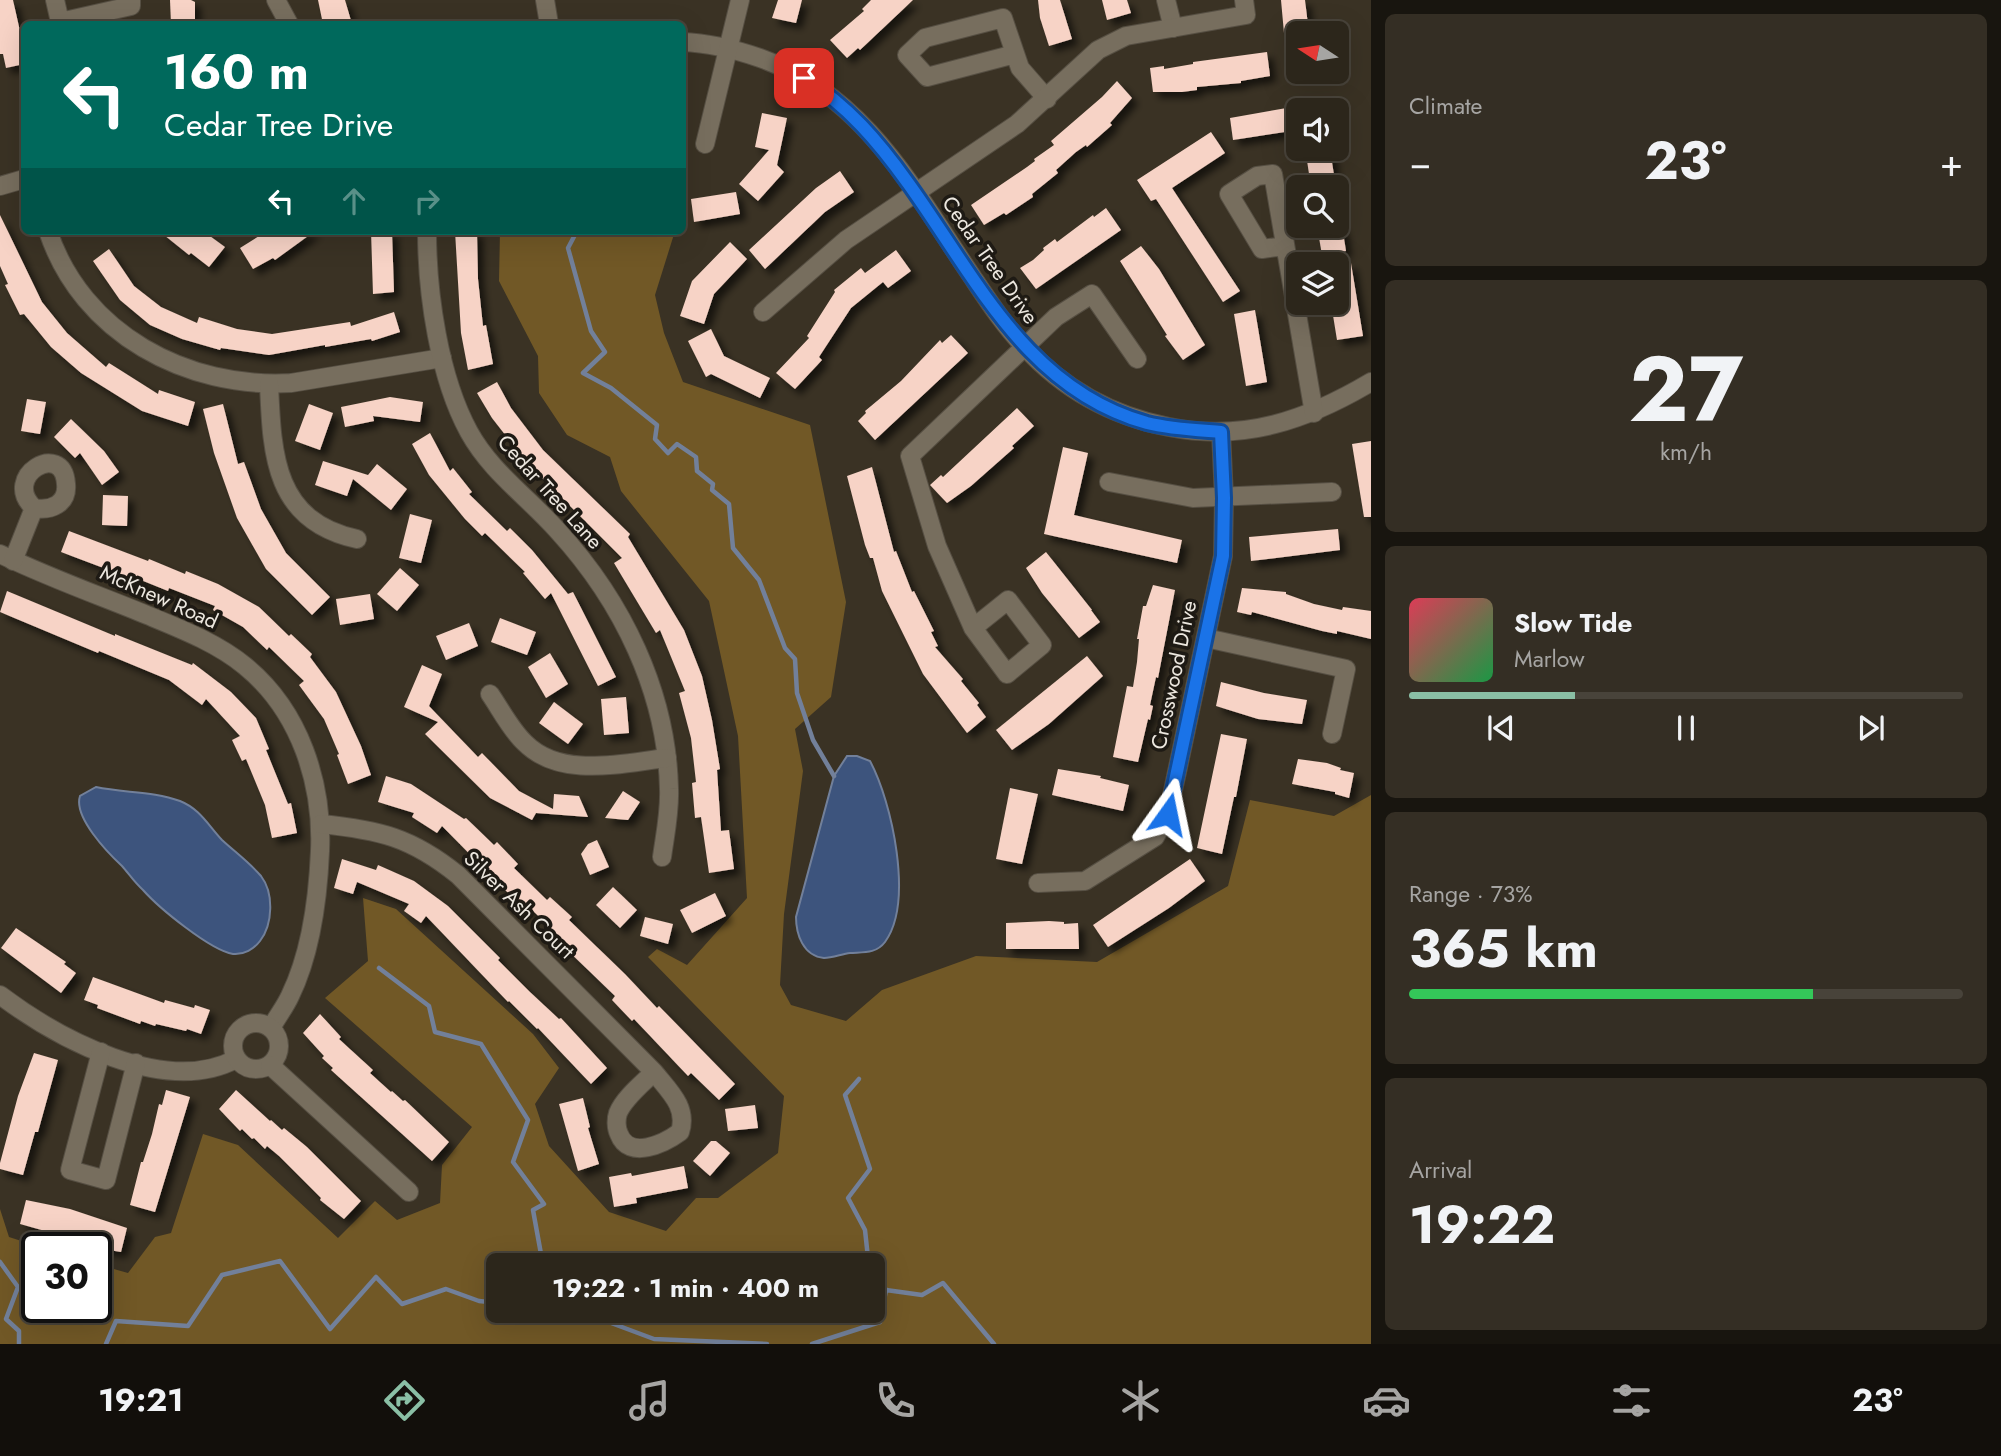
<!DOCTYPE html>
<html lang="en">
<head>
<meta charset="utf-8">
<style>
	:root { --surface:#2c261b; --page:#342e24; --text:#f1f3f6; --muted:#a6a5a3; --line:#48433a; --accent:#8abfa5 }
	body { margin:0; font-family:Jost,sans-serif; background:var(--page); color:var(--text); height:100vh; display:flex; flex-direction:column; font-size:26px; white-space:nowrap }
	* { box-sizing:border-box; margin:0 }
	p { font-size:23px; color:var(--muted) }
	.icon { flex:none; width:38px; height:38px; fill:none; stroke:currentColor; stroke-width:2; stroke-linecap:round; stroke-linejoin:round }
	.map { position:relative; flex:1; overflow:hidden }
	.details { display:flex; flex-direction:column; gap:14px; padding:14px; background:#18150f; width:630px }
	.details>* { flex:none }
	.hud { position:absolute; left:21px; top:21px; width:665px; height:214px; border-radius:10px; box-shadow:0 7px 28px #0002,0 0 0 2px var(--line); background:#00695c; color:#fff; overflow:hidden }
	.needle { width:46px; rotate:282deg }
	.tools { position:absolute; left:1286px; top:21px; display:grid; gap:14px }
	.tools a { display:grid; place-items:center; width:63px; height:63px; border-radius:10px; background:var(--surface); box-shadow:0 7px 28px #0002,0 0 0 2px var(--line); font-size:35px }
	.speed { position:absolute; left:21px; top:1232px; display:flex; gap:14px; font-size:35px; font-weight:700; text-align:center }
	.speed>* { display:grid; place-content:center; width:91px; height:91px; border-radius:50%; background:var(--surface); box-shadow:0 7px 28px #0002,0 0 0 2px var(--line); line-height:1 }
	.speed .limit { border:4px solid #111; border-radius:10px; background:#fff; color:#111 }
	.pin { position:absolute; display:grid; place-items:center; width:60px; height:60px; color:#fff; margin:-30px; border-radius:14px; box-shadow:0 4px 10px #0006 }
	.me { position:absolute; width:77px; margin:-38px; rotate:12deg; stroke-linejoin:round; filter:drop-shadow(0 0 5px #0008) }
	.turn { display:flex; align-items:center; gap:24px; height:147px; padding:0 28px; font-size:32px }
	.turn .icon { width:91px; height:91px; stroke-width:2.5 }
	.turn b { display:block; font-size:49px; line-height:60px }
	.lanes { display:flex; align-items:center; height:66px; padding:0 28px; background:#0003; justify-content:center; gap:35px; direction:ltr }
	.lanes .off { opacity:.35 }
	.big { font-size:52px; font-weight:700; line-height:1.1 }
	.details .tile { flex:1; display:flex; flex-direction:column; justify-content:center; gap:10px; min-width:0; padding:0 24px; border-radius:10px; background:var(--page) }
	.details .dial { align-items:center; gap:0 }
	.dial b { font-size:91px; line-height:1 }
	.song { display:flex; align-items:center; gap:21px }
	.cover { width:84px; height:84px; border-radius:10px; background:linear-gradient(135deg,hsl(350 70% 55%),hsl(140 70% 35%)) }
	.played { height:7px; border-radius:4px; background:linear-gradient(90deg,var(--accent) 30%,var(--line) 30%) }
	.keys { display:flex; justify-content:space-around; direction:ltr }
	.heat { display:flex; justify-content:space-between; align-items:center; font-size:38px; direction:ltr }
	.charge { height:10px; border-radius:5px; background:linear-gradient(90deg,#34c759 73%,var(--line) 0) }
	.trip { position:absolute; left:486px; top:1253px; width:399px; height:70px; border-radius:10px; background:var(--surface); box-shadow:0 7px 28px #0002,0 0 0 2px var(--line); font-weight:700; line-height:70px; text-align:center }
	.menu { display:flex; height:112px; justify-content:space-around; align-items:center; background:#120f0b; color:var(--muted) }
	.menu .icon { width:49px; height:49px }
	.menu .selected { color:var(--accent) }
	.menu b { font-size:32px; color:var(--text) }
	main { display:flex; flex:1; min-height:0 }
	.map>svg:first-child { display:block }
</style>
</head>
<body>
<main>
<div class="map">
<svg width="1371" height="1344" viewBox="0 0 1371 1344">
	<defs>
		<filter id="shadow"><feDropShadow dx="6" dy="6" stdDeviation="3.5" flood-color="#0009"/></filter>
	</defs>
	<rect width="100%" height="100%" fill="#3a3224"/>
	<path fill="#715826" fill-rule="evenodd" d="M500 231H675L655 295 664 333 683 382 810 425 846 602 831 697 795 729 803 771 784 914 780 985 791 1005 846 1021 882 990 976 956 1097 962 1228 886 1250 800 1334 816 1371 795V1344H0V1209L9 1237 43 1248H37V1307H96V1264L128 1273 155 1237 171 1233 203 1134 238 1145 338 1238 375 1201 397 1220 440 1203 442 1165 472 1127 325 998 368 961 363 898 396 909 533 1034 559 1068 535 1104 549 1146 609 1212 666 1231 696 1198H718L778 1153 784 1096 648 957 657 949 687 965 747 898 738 736 709 601 621 491 610 457 567 435 539 393 538 356 499 281ZM499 1265H873V1311H499Z"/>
	<g fill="#3d547d" stroke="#72809a" stroke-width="2">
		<path d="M847 756H857L870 761C892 802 914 902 885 942 876 954 863 952 850 953 842 954 832 958 824 958 803 956 796 934 796 917L834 776Z"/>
		<path d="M96 787C124 793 153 791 180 801 200 809 208 825 222 840 235 852 249 862 261 876 274 893 273 924 260 941 254 949 244 955 233 954 210 950 159 908 143 890 135 883 129 874 122 866 108 853 73 817 80 796Z"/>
	</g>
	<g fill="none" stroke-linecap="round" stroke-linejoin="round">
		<g stroke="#72809a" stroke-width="4.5">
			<path d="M577 231 568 248 591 331 605 352 583 373 611 388 657 425 655 439 668 453 677 444 696 457 697 471 713 484 712 490 729 504 733 548 759 580 785 648 795 659 797 693 813 740 834 776"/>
			<path d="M379 968 429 1006 435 1032 481 1044 528 1120 513 1162 544 1204 533 1210 543 1265"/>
			<path d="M859 1079 845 1095 870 1169 848 1198 865 1230 868 1258 872 1265"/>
			<path d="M0 1262 18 1287 6 1319 19 1331V1344"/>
			<path d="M873 1268 886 1290"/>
			<path d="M579 1311 654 1339 767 1344"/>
			<path d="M106 1344 116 1321 188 1326 222 1275 280 1261 330 1329 376 1277 402 1304 446 1289 479 1301 499 1303"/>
			<path d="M812 1344 880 1322 886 1290 922 1295 943 1283 994 1344"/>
		</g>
	</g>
	<g fill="#f7d3c6" filter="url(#shadow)">
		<path d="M0 0H13L24 49V64L6 68 3 54H0Z"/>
		<path d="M170 0H191L195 2V24H171Z"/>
		<path d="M318 0H345L352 24H323Z"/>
		<path d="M778 0H802L796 23 772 18Z"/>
		<path d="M871 0H913L860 50 858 48 847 58 830 40 864 11 862 9Z"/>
		<path d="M1038 0H1060L1072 39 1049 46 1040 18Z"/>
		<path d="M1102 0H1127L1131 13 1107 20Z"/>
		<path d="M1281 0H1305L1309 33H1298V42L1285 44Z"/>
		<path d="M1267 52 1270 76 1241 81V83L1197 87V90L1182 92H1153L1150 68 1164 66V69L1193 64V62Z"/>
		<path d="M1117 81 1132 98 1110 123 1112 125 1087 147 1086 145 1076 152 1056 170 1058 173 1032 194 1033 197 1006 215 1004 213 984 225 971 205 1027 167 1035 161 1034 159 1054 145 1051 141 1102 97Z"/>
		<path d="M1298 106V130L1233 140 1230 118Z"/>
		<path d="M762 113 787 118 777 165 784 172 758 201 739 184 769 150 755 147Z"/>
		<path d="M1211 132 1225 153 1172 188 1240 291 1223 302 1156 199 1151 201 1137 180Z"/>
		<path d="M1330 150 1336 187H1311L1306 154Z"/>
		<path d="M840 171 854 192 825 212 765 269 749 250 816 188Z"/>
		<path d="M736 192 740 214 694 222 691 199Z"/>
		<path d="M1106 208 1121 230 1036 289 1020 268 1033 260 1044 250 1043 248 1055 239 1057 242 1093 215 1094 217Z"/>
		<path d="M0 215 42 302 67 333 106 367 109 363 158 394 159 390 195 402 188 426 142 411 81 373 51 347 24 314 20 315 5 285 8 284 0 266Z"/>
		<path d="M1317 226H1342L1346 251 1322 255Z"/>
		<path d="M159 231H203L225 247 209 267 191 253 189 255Z"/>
		<path d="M267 231H315L275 260 273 258 253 269 240 248Z"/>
		<path d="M371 231H392L394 292 373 294Z"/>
		<path d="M455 231H477L478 279 483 326 486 325 493 364 468 370 461 333Z"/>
		<path d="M730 242 747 259 714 294 704 324 680 316 692 281Z"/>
		<path d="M1141 246 1159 269 1205 345 1183 360 1165 336 1167 335 1120 261Z"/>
		<path d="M109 249 134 286 161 307 197 323 199 317 237 329 272 334 350 322 351 326 394 312 400 332 372 341 371 339 325 347V345L269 355 221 348 220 350 182 339 150 325 120 300 93 261Z"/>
		<path d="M896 250 911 271 888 288 883 282 851 308 819 357 822 360 795 389 776 373 809 338 807 336 835 292 834 290 861 268 865 273Z"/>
		<path d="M1351 263 1363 336 1337 340 1331 303H1337V266Z"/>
		<path d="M1255 310 1267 382 1246 386 1234 314Z"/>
		<path d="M711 329 724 356 770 378 760 398 711 374 706 377 688 341Z"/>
		<path d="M951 335 968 353 875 440 858 421 866 413 865 411 901 381 940 340 942 343Z"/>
		<path d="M497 382 511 408 543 450 630 534 628 537 684 630 702 676 712 720 720 769 717 770 721 831 729 830 734 869 709 873 701 817 695 818 692 783 696 782 691 738 679 693 685 691 660 630 656 633 614 563 622 558 528 464 492 418 477 393Z"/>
		<path d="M390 397 423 402 420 422 373 416 374 421 345 427 341 407Z"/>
		<path d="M27 399 46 402 40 434 21 431Z"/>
		<path d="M223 404 238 464 244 462 261 509 286 553 330 597 312 615 266 569 237 518 214 453 203 409Z"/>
		<path d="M309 404 333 413 320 450 295 441Z"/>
		<path d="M1017 408 1034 426 1012 446 1014 448 971 486 947 503 930 485 941 475 943 477Z"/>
		<path d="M71 419 104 451 119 472 102 485 80 453 75 458 54 437Z"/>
		<path d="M430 433 450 471 453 468 472 492 469 494 507 531 510 528 532 550 568 594 573 592 616 677 598 686 551 593 545 599 523 573 525 572 485 533 482 536 465 519 429 475 412 444Z"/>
		<path d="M1371 441V517H1364L1352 444Z"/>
		<path d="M1063 447 1088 453 1074 515 1182 540 1177 563 1044 534Z"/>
		<path d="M323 461 368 475 377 464 407 489 391 510 353 479 347 496 315 485Z"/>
		<path d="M872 467 894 552 896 551 912 592 914 591 934 631 931 632 938 646 935 647 963 679 961 681 979 703 977 705 986 717 967 733 923 674 882 591 873 558H870L865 545 847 476Z"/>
		<path d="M103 495 128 496 127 526 102 525Z"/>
		<path d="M410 514 432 520 421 563 399 558Z"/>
		<path d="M1338 529 1340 550 1251 561 1249 537Z"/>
		<path d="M69 531 148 561 149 559 185 574 186 571 218 584 259 607 289 636 291 634 312 654 310 657 336 692 361 746 371 775 348 784 337 755 339 754 324 719 299 685 304 681 269 647 267 650 243 627 213 610 215 606 169 588 168 591 131 576 130 578 61 552Z"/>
		<path d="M1046 552 1092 610H1091L1100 622 1079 638 1042 593 1026 568Z"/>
		<path d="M400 568 419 585 397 611 377 594Z"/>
		<path d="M1153 585 1175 590 1158 678 1156 677 1150 705 1153 706 1150 720 1148 719 1138 762 1113 757 1127 686 1133 687 1137 662 1139 639H1137L1143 606H1146Z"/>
		<path d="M1242 588 1286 592V594L1314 604 1342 610 1343 607 1371 611V639L1337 631V634L1322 631 1252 612 1251 615 1237 612Z"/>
		<path d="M7 591 115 636V634L192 665 193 663 231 692 256 718 269 749 266 750 288 804 291 803 297 833 272 838 265 805 246 759 242 761 232 740 240 736 206 699 202 705 169 680 99 651 98 653 0 612Z"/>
		<path d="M370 594 374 619 340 625 336 599Z"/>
		<path d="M500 618 536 632 527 655 491 642Z"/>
		<path d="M469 623 478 646 446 660 436 636Z"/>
		<path d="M550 653 568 684 546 698 528 667Z"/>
		<path d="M1087 656 1103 676 1049 724 1012 750 996 730Z"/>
		<path d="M422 665 442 674 429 706 478 757 482 753 519 791 553 809 554 794 579 796 588 817 536 813 532 820 490 798 425 734 438 722 404 707Z"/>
		<path d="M1221 682 1264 693 1307 700 1302 724 1258 719 1216 706Z"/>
		<path d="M626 697 629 733 604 735 601 699Z"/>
		<path d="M554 702 583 724 568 744 539 723Z"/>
		<path d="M1221 734 1247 739 1236 797H1234L1222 854 1197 848Z"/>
		<path d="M1298 759 1327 763 1341 768 1340 770 1354 773 1349 798 1335 794V792L1292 784Z"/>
		<path d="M1058 769 1101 776 1100 778 1129 785 1123 811 1052 795Z"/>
		<path d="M386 776 411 784 464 819 466 818 494 845 497 842 518 864 514 868 547 900 550 897 572 917 569 920 625 974 657 1008 659 1006 735 1084 719 1100 691 1073 688 1076 634 1019 632 1021 612 1000 615 996 560 943 563 940 529 907 526 911 442 826 437 833 412 817 414 813 378 802Z"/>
		<path d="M1010 788 1038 794 1022 864 996 859Z"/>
		<path d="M623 791 640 802 628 820 605 818Z"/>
		<path d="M597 840 609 867 590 875 581 854 588 844Z"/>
		<path d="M342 859 376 870 378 865 414 881 448 906 500 958 498 960 530 992 559 1019 561 1018 607 1068 591 1084 538 1028 537 1029 509 1001 508 1002 426 916 421 923 404 911 409 904 357 882 353 894 334 888Z"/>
		<path d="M1190 859 1205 881 1169 908 1108 947 1093 925Z"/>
		<path d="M613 887 637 910 620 928 596 905Z"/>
		<path d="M715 893 726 916 692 933 680 910Z"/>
		<path d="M645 917 673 924 668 944 640 936Z"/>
		<path d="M1049 921 1064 922V924L1078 923 1079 949H1006V923Z"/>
		<path d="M16 928 66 962 64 964 76 973 61 993 1 948Z"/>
		<path d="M93 977 164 1003 165 1000 194 1008 195 1005 210 1010 201 1034 187 1029 186 1031 156 1024 155 1026 141 1021 140 1024 97 1008 98 1005 84 1000Z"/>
		<path d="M320 1014 341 1037 339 1039 373 1070 370 1073 391 1092 392 1091 403 1101 405 1100 449 1142 432 1161 331 1070 333 1068 322 1058 324 1056 303 1033Z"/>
		<path d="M34 1053 58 1060 38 1132H35L23 1175 0 1169V1163L18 1096Z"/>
		<path d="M166 1090 190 1097 155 1212 130 1205 141 1162H143L152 1134 159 1104 162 1105Z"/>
		<path d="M236 1090 270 1121 271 1120 282 1130 284 1128 307 1147 361 1201 344 1219 320 1200 321 1198 279 1156 267 1146 265 1149 254 1138 252 1139 242 1129 240 1131 219 1109Z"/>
		<path d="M583 1098 590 1127 588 1128 599 1164 578 1171 559 1104Z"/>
		<path d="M755 1105 758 1128 728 1131 725 1109Z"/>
		<path d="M711 1141H716L730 1153 710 1176 693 1161Z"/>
		<path d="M684 1166 688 1188 636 1198 637 1203 614 1207 609 1177 631 1173 632 1176Z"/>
		<path d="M26 1200 70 1209 127 1228 121 1252 91 1247 92 1244 20 1224Z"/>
	</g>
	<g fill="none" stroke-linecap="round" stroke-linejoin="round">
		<g stroke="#564f43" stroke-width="20">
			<g id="street">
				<path d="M55 0 60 22 131 6V0"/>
				<path d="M276 0 289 24"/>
				<path d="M545 0 549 24"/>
				<path d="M1166 0 1173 28"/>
				<path d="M682 42C710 43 734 49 760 58 865 95 914 191 973 278 989 302 1004 325 1024 346 1063 389 1112 416 1169 427 1244 442 1307 420 1371 382"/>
				<path d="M1015 54 927 77 907 55 925 38 1003 18 1020 68 1047 99"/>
				<path d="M705 144 740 0"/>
				<path d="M0 186 24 179"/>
				<path d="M48 231C82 334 187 389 291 383L442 358"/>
				<path d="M427 231C427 294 439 377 469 432 491 472 528 497 558 531 622 601 667 692 669 789 670 812 665 835 662 857"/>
				<path d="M1285 246 1262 249 1229 194 1257 176 1273 174 1314 413"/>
				<path d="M763 312 846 240 1017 124 1098 50 1126 36 1246 15 1244 0"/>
				<path d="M269 384C272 455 274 521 357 539"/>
				<path d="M1109 482 1193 498 1332 492"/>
				<path d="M0 554C47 577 98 595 147 615 181 629 217 643 245 666 300 711 323 783 320 851 318 898 311 953 290 996 285 1007 277 1017 271 1028"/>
				<path d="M13 561 34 508C51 511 68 504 66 484 63 439 0 477 34 508"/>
				<path d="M973 628 1008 600 1042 645 1007 674 973 628 937 546 910 456 1056 317 1092 294 1137 359"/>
				<path d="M1206 638 1346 669 1332 734"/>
				<path d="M490 694C501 710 511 730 525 743 561 779 622 763 667 758"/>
				<path d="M321 824C379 830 411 837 458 875L654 1072C669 1091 688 1107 680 1132 665 1143 629 1161 619 1134 616 1128 616 1119 618 1113 624 1098 643 1083 654 1072"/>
				<path d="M1038 883 1085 881 1155 837 1168 814 1223 556 1224 498 1221 432"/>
				<path d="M0 995C57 1038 165 1097 236 1059"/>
				<circle cx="256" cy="1046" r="23"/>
				<path d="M101 1052 70 1170 106 1180 136 1063"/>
				<path d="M270 1065 409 1192"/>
			</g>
		</g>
		<use href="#street" stroke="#776e5e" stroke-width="18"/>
	</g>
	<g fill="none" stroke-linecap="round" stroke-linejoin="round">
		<g stroke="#114b97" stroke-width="18">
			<path id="route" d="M804 78C848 106 878 141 908 183 975 276 1027 390 1147 423 1171 429 1196 430 1221 432L1224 498 1223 556 1168 814"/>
		</g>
		<use href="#route" stroke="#1a73e8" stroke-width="12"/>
	</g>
	<g text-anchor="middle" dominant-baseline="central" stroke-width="7" stroke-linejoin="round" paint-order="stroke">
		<g font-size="21" fill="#ece7df" stroke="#1e1a14">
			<text transform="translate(990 260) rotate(55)">Cedar Tree Drive</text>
			<text transform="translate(550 492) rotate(48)">Cedar Tree Lane</text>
			<text transform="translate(159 597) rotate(24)">McKnew Road</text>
			<text transform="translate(1174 675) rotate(-78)">Crosswood Drive</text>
			<text transform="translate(519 905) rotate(44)">Silver Ash Court</text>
		</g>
	</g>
</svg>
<div class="tools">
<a><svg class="needle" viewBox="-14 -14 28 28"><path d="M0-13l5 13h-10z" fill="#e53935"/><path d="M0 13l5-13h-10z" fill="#a6a5a3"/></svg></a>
<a><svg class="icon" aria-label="sound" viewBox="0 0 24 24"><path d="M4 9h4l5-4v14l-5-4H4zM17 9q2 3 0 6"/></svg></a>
<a><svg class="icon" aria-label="search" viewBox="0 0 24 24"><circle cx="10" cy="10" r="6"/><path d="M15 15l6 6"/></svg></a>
<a><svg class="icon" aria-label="layers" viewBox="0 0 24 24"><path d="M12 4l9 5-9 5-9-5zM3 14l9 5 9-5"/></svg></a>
</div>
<div class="speed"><div class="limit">30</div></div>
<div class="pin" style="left:804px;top:78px;background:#d93025"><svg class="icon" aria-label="arrive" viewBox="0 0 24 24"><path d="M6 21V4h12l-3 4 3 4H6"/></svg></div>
<svg class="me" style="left:1168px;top:814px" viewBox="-20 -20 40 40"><path d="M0-17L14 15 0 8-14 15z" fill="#1a73e8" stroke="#fff" stroke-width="4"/></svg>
<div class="trip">19:22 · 1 min · 400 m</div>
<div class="hud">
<div class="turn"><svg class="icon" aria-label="left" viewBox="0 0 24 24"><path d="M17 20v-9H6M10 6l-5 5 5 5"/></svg><div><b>160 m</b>Cedar Tree Drive</div></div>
<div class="lanes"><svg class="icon" aria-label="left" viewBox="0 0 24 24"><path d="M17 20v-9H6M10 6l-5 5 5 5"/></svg><svg class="icon off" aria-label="ahead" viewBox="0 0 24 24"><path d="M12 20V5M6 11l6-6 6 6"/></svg><svg class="icon off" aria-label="right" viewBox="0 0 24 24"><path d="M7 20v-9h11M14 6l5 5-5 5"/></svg></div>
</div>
</div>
<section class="details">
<div class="tile"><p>Climate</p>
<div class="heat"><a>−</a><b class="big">23°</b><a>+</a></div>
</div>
<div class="tile dial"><b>27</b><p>km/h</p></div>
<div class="tile">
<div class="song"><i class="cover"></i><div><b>Slow Tide</b><p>Marlow</p></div></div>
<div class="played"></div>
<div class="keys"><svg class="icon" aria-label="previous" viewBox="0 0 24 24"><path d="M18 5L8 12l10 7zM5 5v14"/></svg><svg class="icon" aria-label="pause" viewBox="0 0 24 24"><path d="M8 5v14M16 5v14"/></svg><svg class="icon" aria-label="next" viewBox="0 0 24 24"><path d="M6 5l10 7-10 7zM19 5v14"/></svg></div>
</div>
<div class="tile"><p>Range · 73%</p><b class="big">365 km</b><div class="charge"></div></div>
<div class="tile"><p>Arrival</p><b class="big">19:22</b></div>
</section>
</main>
<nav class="menu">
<b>19:21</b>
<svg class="icon selected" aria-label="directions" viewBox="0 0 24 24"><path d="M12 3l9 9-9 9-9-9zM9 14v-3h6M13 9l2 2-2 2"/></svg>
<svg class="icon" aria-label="music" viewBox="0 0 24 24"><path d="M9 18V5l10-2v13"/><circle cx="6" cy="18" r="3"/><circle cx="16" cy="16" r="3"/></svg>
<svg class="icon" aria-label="phone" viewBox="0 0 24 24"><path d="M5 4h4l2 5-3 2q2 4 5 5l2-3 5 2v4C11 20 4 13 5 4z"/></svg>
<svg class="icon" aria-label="climate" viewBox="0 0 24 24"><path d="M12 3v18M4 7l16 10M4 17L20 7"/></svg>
<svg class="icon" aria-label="car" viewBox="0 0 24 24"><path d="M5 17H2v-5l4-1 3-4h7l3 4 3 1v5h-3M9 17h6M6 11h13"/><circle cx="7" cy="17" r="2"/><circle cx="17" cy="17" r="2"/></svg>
<svg class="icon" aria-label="filters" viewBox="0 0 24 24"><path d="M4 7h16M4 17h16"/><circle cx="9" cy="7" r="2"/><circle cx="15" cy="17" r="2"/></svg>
<b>23°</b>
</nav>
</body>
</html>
